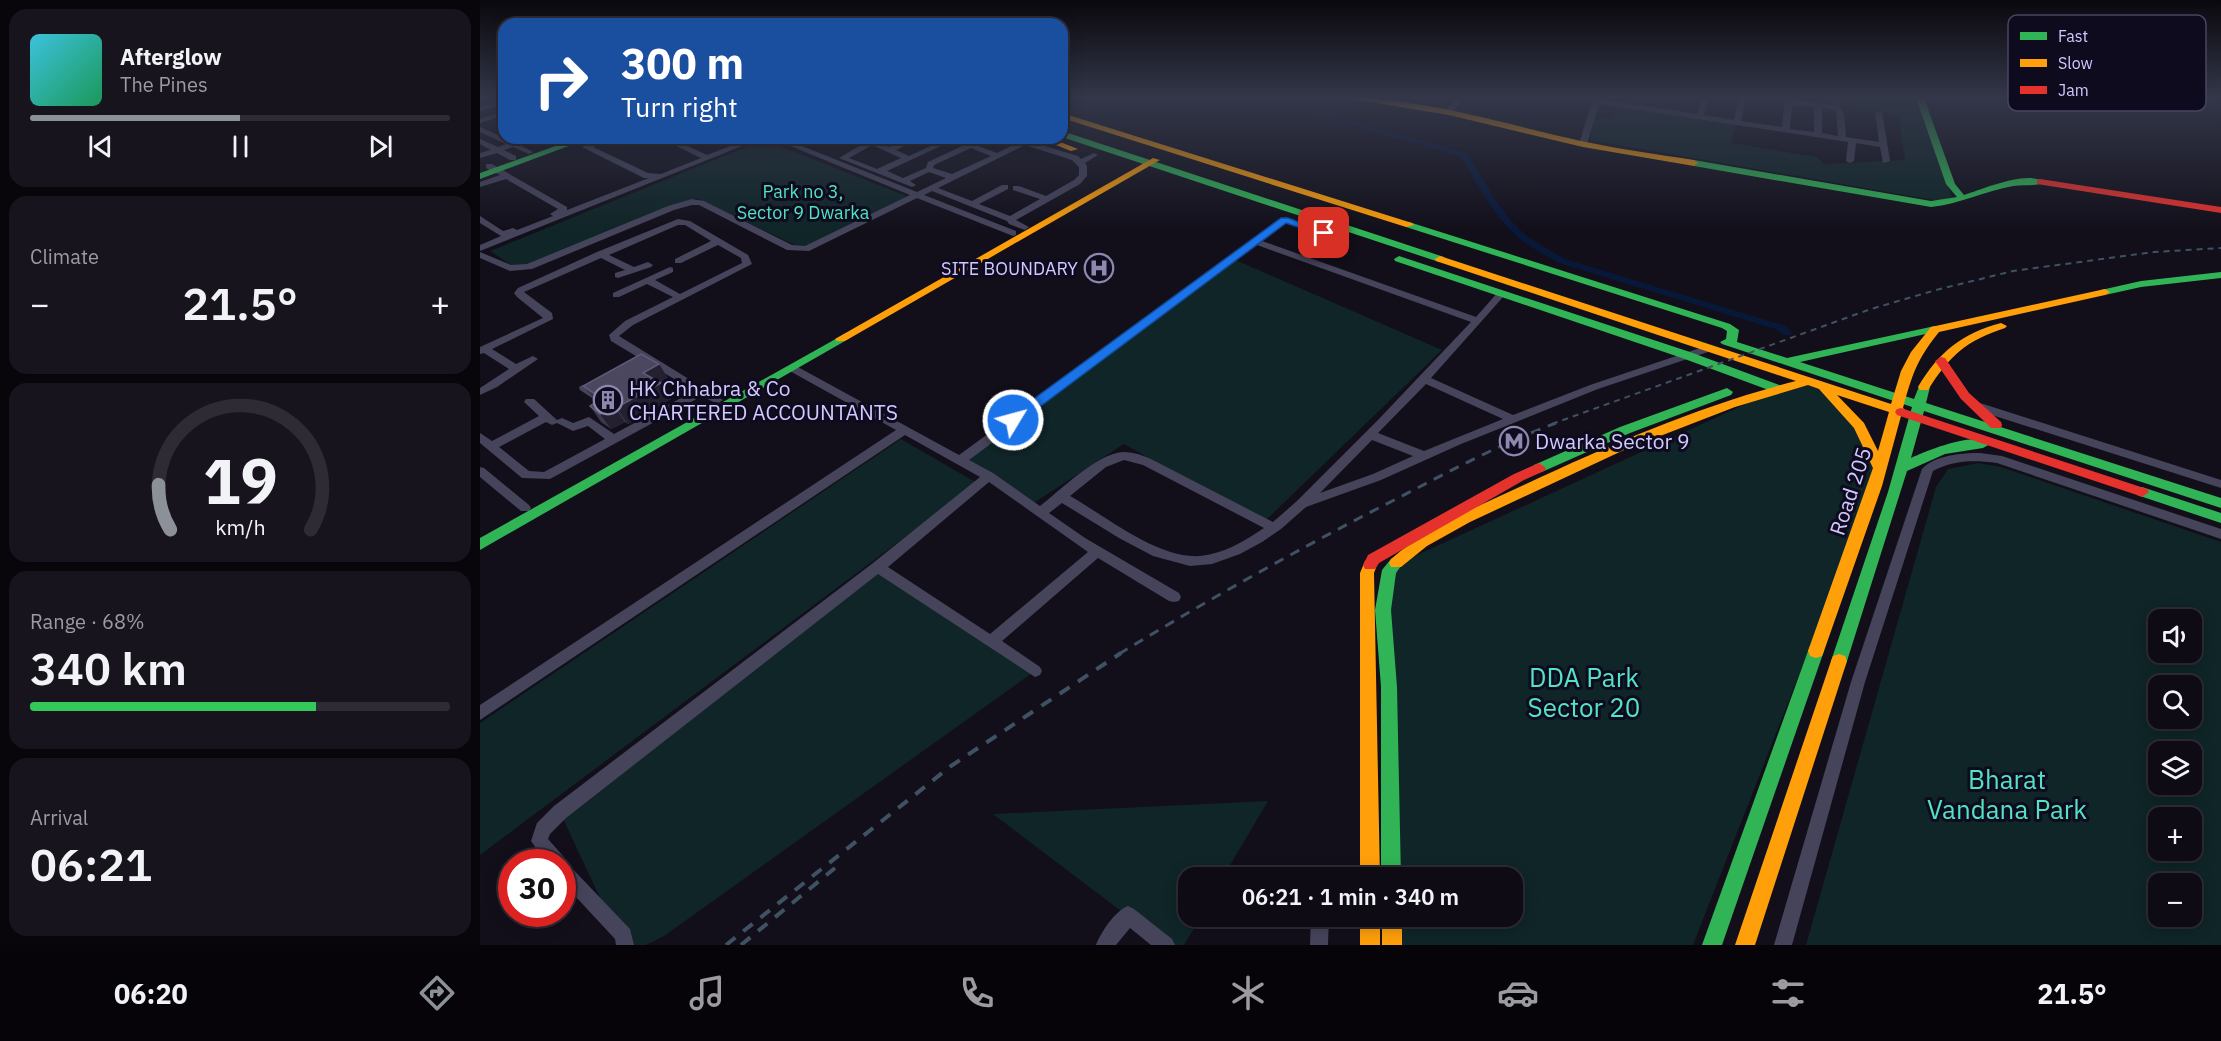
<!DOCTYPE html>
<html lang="en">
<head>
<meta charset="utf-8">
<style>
	:root { --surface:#0e0b14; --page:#17141d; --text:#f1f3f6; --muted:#9b9ba0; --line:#2e2b34; --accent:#8c9099 }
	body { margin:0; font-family:"IBM Plex Sans",sans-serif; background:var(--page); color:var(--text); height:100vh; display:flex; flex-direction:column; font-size:22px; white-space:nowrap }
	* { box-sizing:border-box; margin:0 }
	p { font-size:20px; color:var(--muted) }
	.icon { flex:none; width:33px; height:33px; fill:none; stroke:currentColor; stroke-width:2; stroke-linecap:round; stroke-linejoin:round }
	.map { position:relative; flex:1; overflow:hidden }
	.panel { display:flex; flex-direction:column; gap:9px; padding:9px; background:#08060b; width:480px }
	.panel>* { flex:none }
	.top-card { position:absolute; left:18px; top:18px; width:570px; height:126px; border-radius:18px; box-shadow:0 3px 15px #0003,0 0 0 2px var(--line); background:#1a4fa0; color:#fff; overflow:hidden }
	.controls { position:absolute; left:1668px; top:609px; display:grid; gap:12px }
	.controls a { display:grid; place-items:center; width:54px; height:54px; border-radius:12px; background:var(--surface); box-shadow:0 3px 15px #0003,0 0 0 2px var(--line); font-size:30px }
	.speed { position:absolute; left:18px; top:849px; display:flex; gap:12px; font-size:30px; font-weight:700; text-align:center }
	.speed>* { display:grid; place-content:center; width:78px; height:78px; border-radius:50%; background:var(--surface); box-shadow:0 3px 15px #0003,0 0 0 2px var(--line); line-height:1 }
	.speed .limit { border:9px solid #d22; background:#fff; color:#111 }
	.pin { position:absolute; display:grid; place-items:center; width:51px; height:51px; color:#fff; margin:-26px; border-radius:12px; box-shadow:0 3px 9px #0006 }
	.me { position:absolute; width:66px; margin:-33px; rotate:53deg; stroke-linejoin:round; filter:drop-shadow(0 0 4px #0008) }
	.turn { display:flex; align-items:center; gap:21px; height:126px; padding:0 24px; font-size:27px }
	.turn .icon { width:78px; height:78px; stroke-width:2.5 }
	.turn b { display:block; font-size:42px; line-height:51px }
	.big { font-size:45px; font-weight:600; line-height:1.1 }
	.panel .tile { flex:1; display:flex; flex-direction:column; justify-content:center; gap:9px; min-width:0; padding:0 21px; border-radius:18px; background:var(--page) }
	.panel .dial { align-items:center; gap:0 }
	.dial svg { height:156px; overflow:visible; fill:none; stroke:var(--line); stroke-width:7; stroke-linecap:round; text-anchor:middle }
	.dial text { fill:var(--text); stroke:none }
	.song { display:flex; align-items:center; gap:18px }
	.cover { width:72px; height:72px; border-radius:9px; background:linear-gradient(135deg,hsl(190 70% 55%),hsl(150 70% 35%)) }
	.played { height:6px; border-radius:3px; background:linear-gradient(90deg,var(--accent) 50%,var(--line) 50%) }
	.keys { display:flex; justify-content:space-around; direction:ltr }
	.heat { display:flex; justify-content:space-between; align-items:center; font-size:33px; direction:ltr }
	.charge { height:9px; border-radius:4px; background:linear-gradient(90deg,#34c759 68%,var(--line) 0) }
	.trip { position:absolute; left:698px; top:867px; width:345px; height:60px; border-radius:18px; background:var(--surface); box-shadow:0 3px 15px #0003,0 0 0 2px var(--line); font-weight:600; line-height:60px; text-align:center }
	.dock { display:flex; height:96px; justify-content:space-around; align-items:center; background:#060408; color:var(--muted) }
	.dock .icon { width:42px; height:42px }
	.dock .on { color:var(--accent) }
	.dock b { font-size:27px; color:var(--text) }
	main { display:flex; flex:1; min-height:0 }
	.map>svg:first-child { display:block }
</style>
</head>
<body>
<main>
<section class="panel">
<div class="tile">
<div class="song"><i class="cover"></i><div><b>Afterglow</b><p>The Pines</p></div></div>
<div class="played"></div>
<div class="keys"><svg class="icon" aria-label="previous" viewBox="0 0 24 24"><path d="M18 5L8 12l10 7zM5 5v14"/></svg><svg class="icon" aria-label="pause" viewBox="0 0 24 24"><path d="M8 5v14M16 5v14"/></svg><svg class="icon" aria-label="next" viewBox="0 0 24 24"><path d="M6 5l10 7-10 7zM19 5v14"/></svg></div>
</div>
<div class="tile"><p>Climate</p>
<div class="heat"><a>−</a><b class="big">21.5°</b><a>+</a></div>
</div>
<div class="tile dial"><svg viewBox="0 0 100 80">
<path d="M14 69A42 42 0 1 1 86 69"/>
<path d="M14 69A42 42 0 0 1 8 46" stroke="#8c9099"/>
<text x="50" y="56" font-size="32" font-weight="700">19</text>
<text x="50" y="72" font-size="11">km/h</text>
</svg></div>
<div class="tile"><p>Range · 68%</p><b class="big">340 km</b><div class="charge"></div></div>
<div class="tile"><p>Arrival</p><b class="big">06:21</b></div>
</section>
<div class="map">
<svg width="1741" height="945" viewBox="0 0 1741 945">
	<rect width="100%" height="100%" fill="#120f1a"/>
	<g fill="#0f2527" fill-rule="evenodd">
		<path d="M1361 98H1436L1472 197 1459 201 1110 140 1114 118 1132 119 1136 106 1256 124 1251 143 1337 157 1344 164 1425 160 1418 115 1362 107Z"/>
		<path d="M284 140 429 197 325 250 216 198 40 271 10 251Z"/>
		<path d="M753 259 962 350 784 522 644 444 549 506 480 460Z"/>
		<path d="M1328 382 1359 403 1400 468 1213 945H914L913 917 1032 916V878L912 877 909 568 1298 389Z"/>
		<path d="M421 439 497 483 0 855V723Z"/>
		<path d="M1498 463 1521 467 1741 542V945H1326L1456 487 1468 469ZM1678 620H1712V652H1678ZM1678 686H1712V718H1678ZM1678 752H1712V784H1678ZM1678 818H1712V850H1678ZM1678 884H1712V916H1678Z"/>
		<path d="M398 567 555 671 184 936 166 945H142L80 812Z"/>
		<path d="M788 801 743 877 708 878V916L721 917 704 945H686L513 814Z"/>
	</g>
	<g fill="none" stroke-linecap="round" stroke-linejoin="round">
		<path fill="#081839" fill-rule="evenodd" d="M777 98H789L987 153C1005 181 1019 212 1045 234 1057 244 1072 251 1085 259L1306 326 1312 333 1311 335H1303L1298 330 1079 263C1065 255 1051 248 1039 238 1013 216 998 185 981 157Z"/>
		<g fill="#45445b" fill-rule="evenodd">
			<path d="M975 98H982L972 115H966L965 113Z"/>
			<path d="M1113 98 1217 114 1222 98H1229L1224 115 1254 120 1259 98H1266L1261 121 1302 127 1305 98 1352 105 1351 98H1359L1360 108 1364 113 1366 137 1399 142 1395 113 1402 111 1410 161 1403 163 1400 147 1376 143 1374 161 1370 163 1366 161 1368 142 1119 104 1107 144 1103 146 1099 144ZM1312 105 1334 107V132L1310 129ZM1342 108 1354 110 1356 113 1358 136 1342 133Z"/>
			<path d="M24 100V104L0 111V107Z"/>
			<path d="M24 111V115L0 123V119Z"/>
			<path d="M0 127 34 142 45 138H56L40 145 53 152 49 154 33 147 24 150 36 156V160H30L17 153 0 158V153L11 150 0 144V139L18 147 26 144 0 132Z"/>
			<path d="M122 138H133L113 147 168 173 181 174 221 158 180 138H190L227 155 271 138H282L0 251V245L21 236 0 223V216L23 231 33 228 37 230 73 216 70 214 78 209 26 179 0 187V182L20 175 6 168V164H12L87 207V210L169 178H164L102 147Z"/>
			<path d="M291 138H302L437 192 466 178 449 172 430 181 436 185 432 187 359 158 386 142 393 141 409 147 431 138H441L416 150 429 156 468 138H478L407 171 423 178 446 168 448 162 484 145 481 143 485 141 517 153 547 138H557L551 142 598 156 601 159 614 153 618 155 605 163 607 166V176L600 184 536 220 549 227 545 230 529 224 527 221 452 191 444 195 536 231V235L533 236 437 198 329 251 307 250 219 205H212L194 210 52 269 30 271 0 258V252L31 265 47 264 188 206 212 199 224 201 312 245 325 246 430 195ZM392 145 421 158 397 169 369 158ZM545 145 592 160 599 167V175L594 180 566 196 539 186H533V190L560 199 530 216 499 204 528 189V185H522L492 201 458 188ZM491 148 511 156 472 174 453 168 454 165Z"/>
			<path d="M805 217 808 218V222L782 241 996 317 1018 292H1024V296L951 378 1033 415 1110 385 1223 347H1231L1232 349 1231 351 1118 389 981 444 901 480 826 507 801 529 782 542 760 554 732 564 710 566 673 556 639 538 582 503 569 513 605 538 699 593 701 597 699 601 694 602 689 601 618 558 522 641 560 667 562 671 560 675 555 677 398 574 86 818 70 834 68 839 83 856 86 862 150 929 154 945H136L135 939 82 882V862H66L51 841 57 823 74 806 393 563 500 477 425 435 0 720V705L416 430 308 370 307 368 308 366H316L479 455ZM777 245 991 322 897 421 817 501 793 522 671 459C662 455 653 452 643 452 616 454 581 490 560 506L513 473 489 460ZM946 384 1023 419 944 451 898 433ZM892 440 933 456 893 474 840 493ZM644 460 663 465 784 528C765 541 743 554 720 556 677 559 626 516 590 496L626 467ZM509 482 608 552 510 634 408 567Z"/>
			<path d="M198 219 210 221 268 255 272 264 153 325 139 336 243 400 237 404 222 396 70 479 42 478 0 443V433L12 441 59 416 44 402 46 399H54L77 420 82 418 93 423 109 417 134 434 214 391 131 341 129 335 145 321 193 297 167 284 139 297H133V293L190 267 193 268V272L175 280 200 294 262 263 261 258 238 245 201 263H195V259L231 241 205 225H198L129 255 154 267 168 262 173 265 171 267 138 278 135 277V273L145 270 121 258 44 292 72 313 73 319 12 349 36 364 53 356 58 359 17 387 0 395V388L29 369 4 353 0 354V347L63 318 37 297 34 293 38 288 117 252ZM66 422 72 425 77 423 93 431 108 426 125 439 64 472 49 471 19 447Z"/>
			<path d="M104 385 123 396 125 398 123 400H115L100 390 99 388 100 386Z"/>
			<path d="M1497 402 1741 480V488L1493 409 1491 406Z"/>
			<path d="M1500 453 1522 456 1741 529V539L1517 463C1494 460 1473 460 1453 471L1385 682 1312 945H1294L1371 682 1442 469C1455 455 1482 453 1500 453Z"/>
			<path d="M0 467 4 468 49 505 51 508 49 511H41L0 477Z"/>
			<path d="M648 906 654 909 692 939 695 945H671L650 928 636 945H616C621 932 635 911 648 906Z"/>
			<path d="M831 916H849L848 945H830Z"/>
		</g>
		<g fill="#30b455" fill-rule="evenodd">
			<path d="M1436 98H1444L1475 184 1484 195C1504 189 1546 170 1565 182 1557 187 1543 184 1533 186 1505 191 1480 204 1451 207L1214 166 1210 163 1214 160 1451 201 1477 197 1466 184Z"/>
			<path d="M582 131 964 257 965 259 960 262 956 261 582 137Z"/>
			<path d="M98 138H110L0 179V173Z"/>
			<path d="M929 222 1250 324 1259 330 1257 342 1307 358 1455 326 1459 327V331L1320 362 1434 399 1440 384H1448L1450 387 1446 403 1741 498V508L1444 411 1431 458C1446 451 1497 430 1510 444L1503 448 1465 454 1427 471 1367 661 1365 666 1359 668 1353 666 1351 661 1408 492 1432 407 1242 344 1240 342 1246 339 1247 331 1242 328 926 227 924 225Z"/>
			<path d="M919 256 1210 352 1302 386 1304 389 1302 392H1294L1202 358 915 261 914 259Z"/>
			<path d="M1741 272V278L1661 287 1625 295 1620 292 1621 290 1661 281Z"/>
			<path d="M361 336 365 337V341L0 550V538Z"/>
			<path d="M1247 388 1253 392 1251 395 1150 433 1064 471 1059 473 1052 468 1054 465 1140 427Z"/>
			<path d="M1662 487 1741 513V523L1657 495 1655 492 1657 489Z"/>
			<path d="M916 557 921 559 923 563 916 573 911 610 917 687 921 878H901V687L895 610 902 570 911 559Z"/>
			<path d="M1336 644 1342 646 1344 651 1242 945H1222L1328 651 1330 646Z"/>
		</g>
		<g fill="#ff9f0a" fill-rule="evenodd">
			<path d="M866 98C945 98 1024 124 1101 141 1138 149 1176 154 1214 160L1218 163 1214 166 1103 147 969 115Z"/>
			<path d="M582 113 932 223 934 225 926 227 582 118Z"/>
			<path d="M558 138H570L598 149 591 151Z"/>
			<path d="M673 158 680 160 365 341H357L355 339Z"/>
			<path d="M960 256 1411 404 1421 371 1431 352 1451 327 1625 289 1630 292 1625 295 1459 332C1437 359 1432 375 1423 408L1427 412 1421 416 1402 486 1344 651 1342 656 1336 658 1330 656 1328 651 1393 468 1374 428 1339 389 1328 385 1255 407 1144 450 990 522 947 546 921 567H911L909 563 911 559C950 525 999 506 1046 484 1134 443 1222 405 1316 381L956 261 955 259ZM1357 395 1409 412 1398 451 1384 423Z"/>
			<path d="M1521 323 1527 326 1525 328C1486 341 1470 355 1448 390H1440L1438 387C1458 353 1482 333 1521 323Z"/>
			<path d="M890 559 895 561 897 565 894 573 900 878H880V573L885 561Z"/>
			<path d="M1359 654 1365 656 1367 661 1275 945H1255L1351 661 1353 656Z"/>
			<rect x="880" y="916" width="20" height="29"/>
			<rect x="902" y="916" width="20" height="29"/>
		</g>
		<g fill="#e5322d" fill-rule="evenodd">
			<path d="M1560 179 1741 207V213L1557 184V180Z"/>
			<path d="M1461 357 1465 358 1489 393 1521 422 1522 425 1521 428H1511L1481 399 1455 361Z"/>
			<path d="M1421 408 1667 489 1669 492 1662 497 1657 495 1417 415 1415 412 1417 409Z"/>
			<path d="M1059 463 1066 468 1064 471 1044 480 899 563 895 569H885L883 565 888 555 1034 474Z"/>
		</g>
		<path stroke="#3f5264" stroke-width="2" stroke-dasharray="6 5" stroke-linecap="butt" d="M1072 424 1391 309 1456 290 1533 271 1674 252 1741 248"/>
		<path stroke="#3f5264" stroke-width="3" stroke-dasharray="10 8" stroke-linecap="butt" d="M639 654C731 598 824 546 920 497 972 470 1022 443 1076 423"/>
		<g stroke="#3f5264" stroke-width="4" stroke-dasharray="12 10" stroke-linecap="butt">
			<path d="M246 945 471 766 641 653"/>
			<path d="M261 945 355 868"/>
		</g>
	</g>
	<path fill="#3b374c" d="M179 364 189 380 181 384 191 399 148 424 145 422 131 429 121 422 110 406 116 402 103 386Z"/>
	<g fill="#242030">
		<path d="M179 364 189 380 181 384 191 399 148 424 136 408 163 373Z"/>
		<path d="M134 407 145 422 131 429 120 414Z"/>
	</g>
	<path fill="#4b475f" stroke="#605b78" stroke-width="1.5" d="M161 354 179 364 163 373 181 383 136 408 134 407 120 414 110 406 119 400 120 397 103 386Z"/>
	<linearGradient id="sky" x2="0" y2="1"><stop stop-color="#0a080e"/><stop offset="0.42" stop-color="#333749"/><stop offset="1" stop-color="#333749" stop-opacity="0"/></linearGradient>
	<rect width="1741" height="231" fill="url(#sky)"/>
	<path fill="#1a73e8" stroke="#114b97" stroke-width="1.5" d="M801 218H808L849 233 844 236 806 223 538 423H529L527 420 529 417Z"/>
	<defs>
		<g id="hospital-ring" transform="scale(1.5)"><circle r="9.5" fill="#0f0b1f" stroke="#8e88af" stroke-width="1.5"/><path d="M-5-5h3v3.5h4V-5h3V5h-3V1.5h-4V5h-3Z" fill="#8e88af"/></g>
		<g id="building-ring" transform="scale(1.5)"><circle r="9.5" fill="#0f0b1f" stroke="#8e88af" stroke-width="1.5"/><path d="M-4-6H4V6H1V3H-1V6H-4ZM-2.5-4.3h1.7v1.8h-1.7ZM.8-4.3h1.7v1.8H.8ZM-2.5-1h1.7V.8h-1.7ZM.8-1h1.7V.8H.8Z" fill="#8e88af"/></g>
		<g id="metro-ring" transform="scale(1.5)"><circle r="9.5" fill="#0f0b1f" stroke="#8e88af" stroke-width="1.5"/><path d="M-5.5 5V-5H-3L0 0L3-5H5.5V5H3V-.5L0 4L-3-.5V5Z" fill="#8e88af"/></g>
	</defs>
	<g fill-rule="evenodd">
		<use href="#hospital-ring" x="619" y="268"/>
		<use href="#building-ring" x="128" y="400"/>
		<use href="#metro-ring" x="1034" y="441"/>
	</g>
	<g text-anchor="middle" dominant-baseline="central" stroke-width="6" stroke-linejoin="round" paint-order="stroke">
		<g font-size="18" fill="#51e3c3" stroke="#0f0b1f">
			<text x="323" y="191">Park no 3,<tspan x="323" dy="21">Sector 9 Dwarka</tspan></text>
		</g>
		<g font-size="18" fill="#d1c9ff" stroke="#0f0b1f" text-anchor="end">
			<text x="598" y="268">SITE BOUNDARY</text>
		</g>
		<g font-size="21" fill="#d1c9ff" stroke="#0f0b1f" text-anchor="start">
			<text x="149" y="388">HK Chhabra &amp; Co<tspan x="149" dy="24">CHARTERED ACCOUNTANTS</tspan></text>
			<text x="1055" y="441">Dwarka Sector 9</text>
		</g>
		<g font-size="21" fill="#d1c9ff" stroke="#0f0b1f">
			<text transform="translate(1370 491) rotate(-72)">Road 205</text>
		</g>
		<g font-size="26" fill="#51e3c3" stroke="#0f0b1f">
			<text x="1104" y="677">DDA Park<tspan x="1104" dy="30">Sector 20</tspan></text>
			<text x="1527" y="779">Bharat<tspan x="1527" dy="30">Vandana Park</tspan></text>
		</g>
	</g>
	<rect x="1528" y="15" width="198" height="96" rx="9" fill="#0f0b1f" stroke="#494462" stroke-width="1.5"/>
	<rect x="1540" y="32" width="27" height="8" fill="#30b455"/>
	<rect x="1540" y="59" width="27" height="8" fill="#ff9f0a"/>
	<rect x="1540" y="86" width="27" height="8" fill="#e5322d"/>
	<g font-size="16" fill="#d1c9ff">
		<text x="1578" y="42">Fast</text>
		<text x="1578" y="69">Slow</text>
		<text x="1578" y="96">Jam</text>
	</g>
</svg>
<div class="controls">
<a><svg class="icon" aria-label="sound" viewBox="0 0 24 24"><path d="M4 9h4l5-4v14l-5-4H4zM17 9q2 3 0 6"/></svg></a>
<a><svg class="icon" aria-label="search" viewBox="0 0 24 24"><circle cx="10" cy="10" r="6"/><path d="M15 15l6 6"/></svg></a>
<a><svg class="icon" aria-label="layers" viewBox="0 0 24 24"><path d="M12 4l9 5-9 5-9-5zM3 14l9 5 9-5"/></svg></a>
<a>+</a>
<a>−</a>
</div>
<div class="speed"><div class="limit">30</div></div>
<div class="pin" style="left:844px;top:233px;background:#d93025"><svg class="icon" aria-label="arrive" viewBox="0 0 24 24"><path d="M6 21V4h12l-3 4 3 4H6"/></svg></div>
<svg class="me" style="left:533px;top:420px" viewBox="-20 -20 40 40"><circle r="17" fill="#1a73e8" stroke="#fff" stroke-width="3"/><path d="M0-11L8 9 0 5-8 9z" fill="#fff"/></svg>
<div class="trip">06:21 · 1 min · 340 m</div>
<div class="top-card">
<div class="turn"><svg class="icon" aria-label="right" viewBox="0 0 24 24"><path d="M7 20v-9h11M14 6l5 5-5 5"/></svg><div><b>300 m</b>Turn right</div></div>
</div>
</div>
</main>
<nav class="dock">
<b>06:20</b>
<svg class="icon on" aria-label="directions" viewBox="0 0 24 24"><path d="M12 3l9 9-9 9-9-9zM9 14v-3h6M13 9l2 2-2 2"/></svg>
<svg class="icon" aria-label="music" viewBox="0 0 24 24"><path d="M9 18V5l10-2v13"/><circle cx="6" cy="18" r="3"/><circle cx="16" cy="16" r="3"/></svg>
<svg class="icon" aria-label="phone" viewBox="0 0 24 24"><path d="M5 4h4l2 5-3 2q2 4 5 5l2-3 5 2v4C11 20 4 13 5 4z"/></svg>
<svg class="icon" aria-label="climate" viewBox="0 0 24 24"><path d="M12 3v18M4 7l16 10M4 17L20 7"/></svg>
<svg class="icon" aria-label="car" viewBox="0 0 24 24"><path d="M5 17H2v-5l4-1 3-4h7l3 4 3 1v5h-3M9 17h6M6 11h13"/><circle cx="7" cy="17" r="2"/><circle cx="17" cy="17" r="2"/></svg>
<svg class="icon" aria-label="filters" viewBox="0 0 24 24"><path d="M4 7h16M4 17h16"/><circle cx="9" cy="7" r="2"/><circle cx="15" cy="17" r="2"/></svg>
<b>21.5°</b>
</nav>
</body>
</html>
